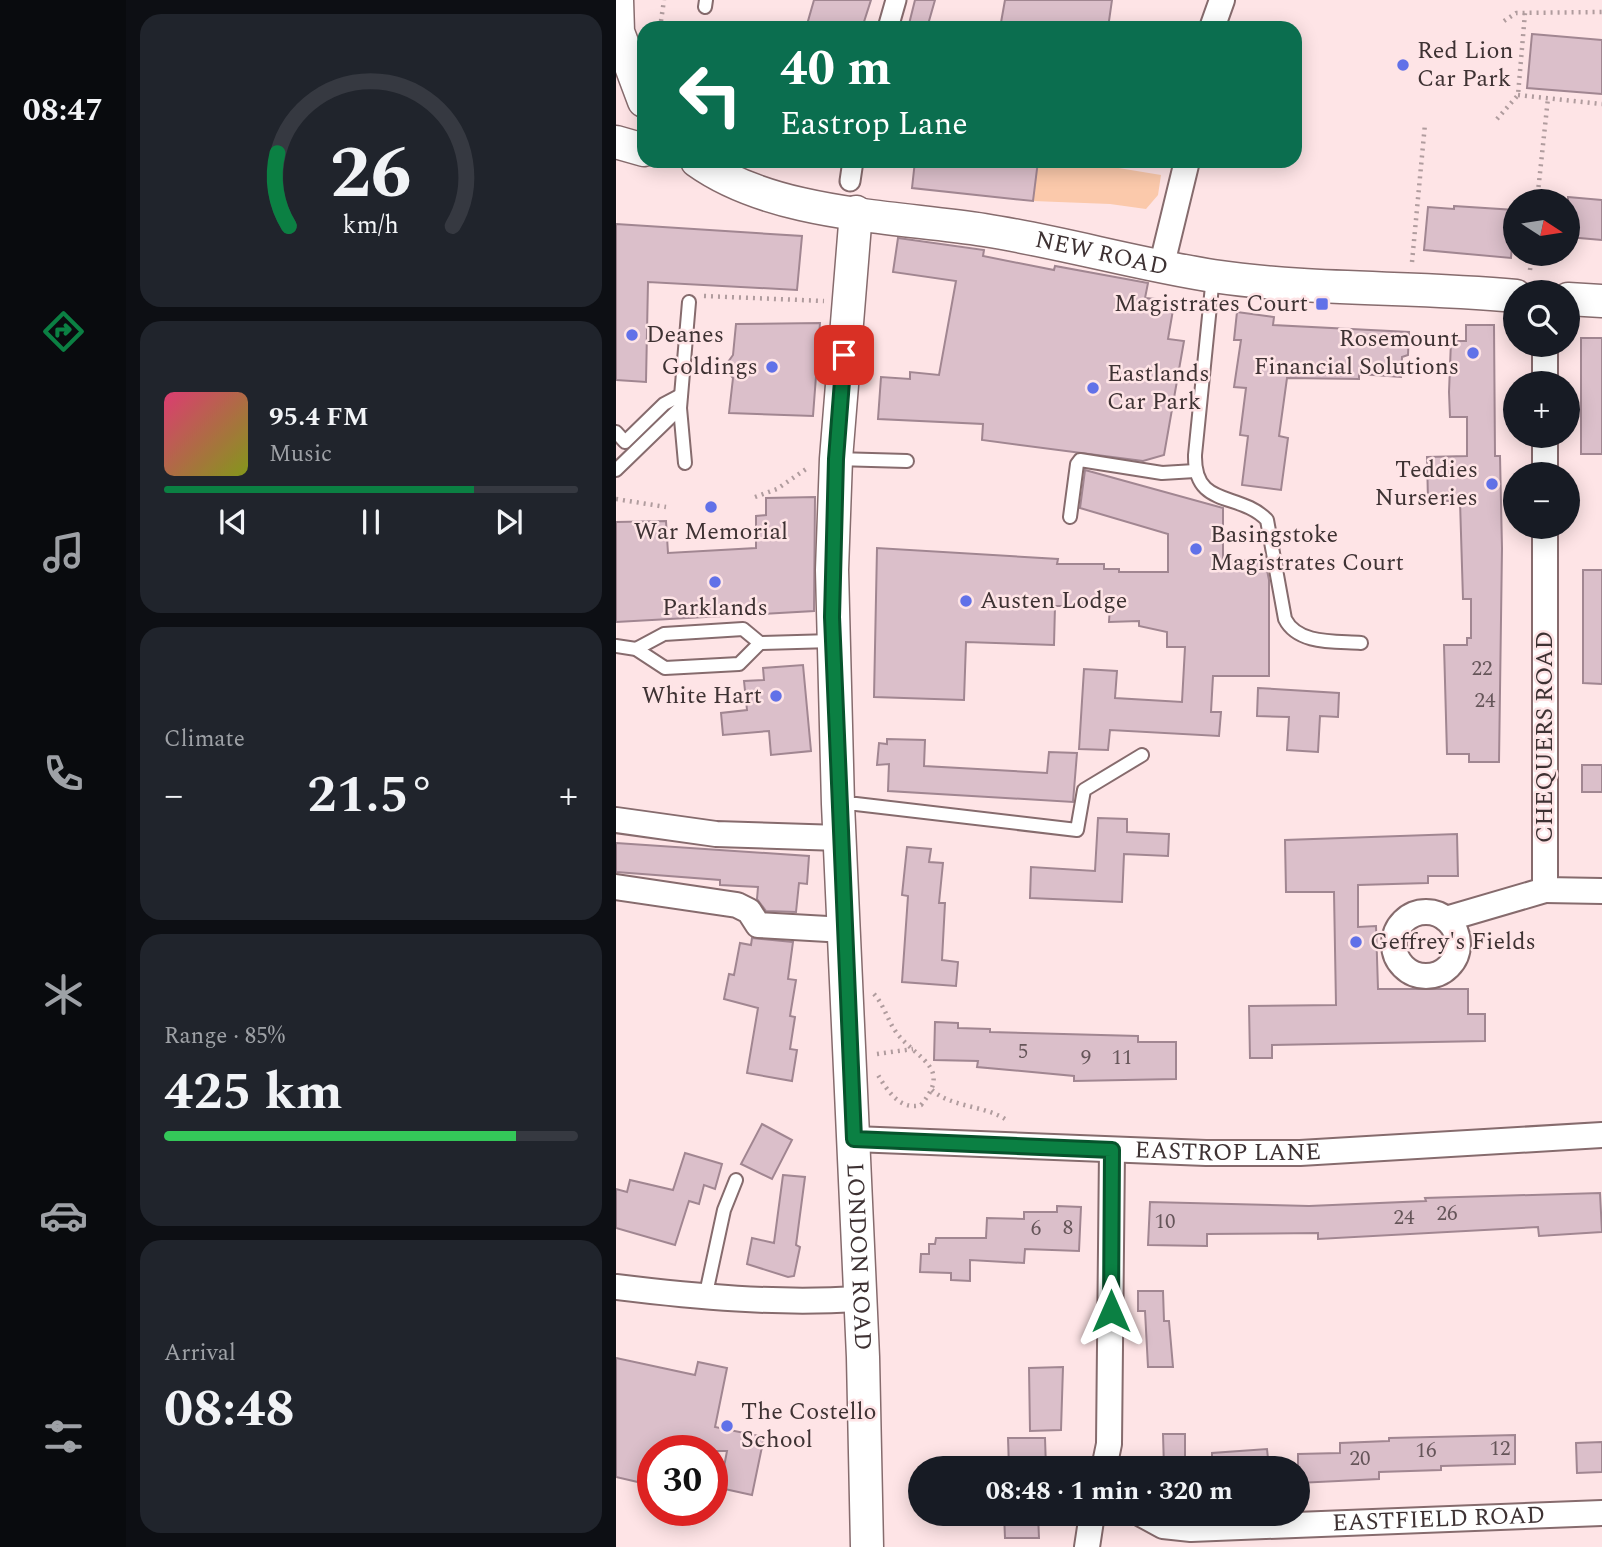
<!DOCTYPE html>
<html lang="en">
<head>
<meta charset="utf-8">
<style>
	:root { --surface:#171b24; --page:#20242c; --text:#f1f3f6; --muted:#9ea1a6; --line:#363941; --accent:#0b8043 }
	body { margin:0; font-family:Spectral,serif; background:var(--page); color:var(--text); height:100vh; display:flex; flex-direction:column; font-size:26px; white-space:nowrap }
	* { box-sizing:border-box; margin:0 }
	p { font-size:23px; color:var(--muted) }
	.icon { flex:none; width:38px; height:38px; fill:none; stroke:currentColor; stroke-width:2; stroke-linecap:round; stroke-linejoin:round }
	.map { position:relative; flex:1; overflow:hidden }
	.side { display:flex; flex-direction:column; gap:14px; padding:14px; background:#0d0f14; width:490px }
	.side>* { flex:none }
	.hud { position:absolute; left:21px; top:21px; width:665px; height:147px; border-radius:21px; box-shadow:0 4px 18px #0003; background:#0b6e4f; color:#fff; overflow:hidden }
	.needle { width:46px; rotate:102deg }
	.buttons { position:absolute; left:887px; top:189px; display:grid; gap:14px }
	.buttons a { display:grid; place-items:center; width:77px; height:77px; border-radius:50%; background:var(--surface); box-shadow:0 4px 18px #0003; font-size:35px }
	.speed { position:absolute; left:21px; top:1435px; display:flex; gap:14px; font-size:35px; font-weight:700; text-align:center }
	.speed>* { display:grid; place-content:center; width:91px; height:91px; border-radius:50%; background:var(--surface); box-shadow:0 4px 18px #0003; line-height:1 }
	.speed .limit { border:10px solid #d22; background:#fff; color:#111 }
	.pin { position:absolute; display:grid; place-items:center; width:60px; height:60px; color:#fff; margin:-30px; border-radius:14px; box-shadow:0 4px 10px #0006 }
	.me { position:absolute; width:77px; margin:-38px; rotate:0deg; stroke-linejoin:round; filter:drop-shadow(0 0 5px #0008) }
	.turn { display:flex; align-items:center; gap:24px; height:147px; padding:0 28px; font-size:32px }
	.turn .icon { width:91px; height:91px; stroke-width:2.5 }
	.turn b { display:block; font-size:49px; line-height:60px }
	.big { font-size:52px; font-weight:700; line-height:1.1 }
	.side .card { flex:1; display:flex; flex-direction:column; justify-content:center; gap:10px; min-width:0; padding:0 24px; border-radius:21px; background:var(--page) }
	.side .dial { align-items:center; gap:0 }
	.dial svg { height:182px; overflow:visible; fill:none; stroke:var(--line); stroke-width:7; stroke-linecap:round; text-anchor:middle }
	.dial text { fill:var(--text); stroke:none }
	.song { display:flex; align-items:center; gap:21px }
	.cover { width:84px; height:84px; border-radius:10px; background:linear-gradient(135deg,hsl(340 70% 55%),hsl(70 70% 35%)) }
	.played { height:7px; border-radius:4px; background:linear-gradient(90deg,var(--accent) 75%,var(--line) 75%) }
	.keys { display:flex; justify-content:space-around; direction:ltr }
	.heat { display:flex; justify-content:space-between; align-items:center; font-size:38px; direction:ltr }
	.charge { height:10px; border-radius:5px; background:linear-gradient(90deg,#34c759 85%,var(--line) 0) }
	.trip { position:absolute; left:292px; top:1456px; width:402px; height:70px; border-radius:35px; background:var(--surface); box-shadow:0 4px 18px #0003; font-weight:700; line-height:70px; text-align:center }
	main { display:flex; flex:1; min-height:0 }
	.menu { display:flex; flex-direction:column; width:126px; justify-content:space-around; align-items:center; background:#090b0e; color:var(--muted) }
	.menu .icon { width:49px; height:49px }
	.menu .current { color:var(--accent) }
	.menu b { font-size:32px; color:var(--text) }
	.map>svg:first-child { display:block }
</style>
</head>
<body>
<main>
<nav class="menu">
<b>08:47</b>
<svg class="icon current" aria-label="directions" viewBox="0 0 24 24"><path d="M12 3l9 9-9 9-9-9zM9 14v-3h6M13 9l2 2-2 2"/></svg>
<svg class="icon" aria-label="music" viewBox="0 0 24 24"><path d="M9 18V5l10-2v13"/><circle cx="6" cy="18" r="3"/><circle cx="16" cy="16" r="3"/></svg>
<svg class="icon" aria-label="phone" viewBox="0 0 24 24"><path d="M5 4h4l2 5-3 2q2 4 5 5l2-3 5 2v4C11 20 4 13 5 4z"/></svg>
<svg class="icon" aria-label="climate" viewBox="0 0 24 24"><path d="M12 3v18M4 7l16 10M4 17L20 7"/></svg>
<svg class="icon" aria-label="car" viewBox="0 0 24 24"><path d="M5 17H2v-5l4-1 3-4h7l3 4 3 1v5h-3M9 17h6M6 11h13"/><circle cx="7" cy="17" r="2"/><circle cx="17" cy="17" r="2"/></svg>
<svg class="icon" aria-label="filters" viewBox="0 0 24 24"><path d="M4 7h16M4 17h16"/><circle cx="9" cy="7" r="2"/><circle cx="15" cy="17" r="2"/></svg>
</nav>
<section class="side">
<div class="card dial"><svg viewBox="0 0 100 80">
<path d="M14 69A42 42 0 1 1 86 69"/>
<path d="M14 69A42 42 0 0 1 9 37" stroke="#0b8043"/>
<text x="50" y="56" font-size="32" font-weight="700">26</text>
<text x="50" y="72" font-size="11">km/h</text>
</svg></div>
<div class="card">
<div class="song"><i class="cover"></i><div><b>95.4 FM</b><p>Music</p></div></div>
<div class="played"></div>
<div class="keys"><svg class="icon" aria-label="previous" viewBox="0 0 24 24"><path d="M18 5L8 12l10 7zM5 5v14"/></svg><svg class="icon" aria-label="pause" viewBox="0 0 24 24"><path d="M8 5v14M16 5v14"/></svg><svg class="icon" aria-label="next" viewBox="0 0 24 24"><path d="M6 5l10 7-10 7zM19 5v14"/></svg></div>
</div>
<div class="card"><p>Climate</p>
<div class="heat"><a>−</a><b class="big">21.5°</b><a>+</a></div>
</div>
<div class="card"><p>Range · 85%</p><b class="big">425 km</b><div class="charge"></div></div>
<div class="card"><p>Arrival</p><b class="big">08:48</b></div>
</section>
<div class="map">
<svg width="986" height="1547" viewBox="0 0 986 1547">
	<rect width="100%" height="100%" fill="#fee4e6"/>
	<path fill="#fbc9ab" d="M422 161H460L545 175 542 195 530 209 494 204 417 201Z"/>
	<g fill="#dbbfca" stroke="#a18691" stroke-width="2">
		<path d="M198 0H255L246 28H190Z"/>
		<path d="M299 0H319L311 28H292Z"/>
		<path d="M389 0H496L492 28 427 25 426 28H384Z"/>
		<path d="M916 34 986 40V94L911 88Z"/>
		<path d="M299 161H422L417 201 296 188Z"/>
		<path d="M952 197 986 200V240L952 237Z"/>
		<path d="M838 206 899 210 895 258 808 250 812 207 838 209Z"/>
		<path d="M0 224 186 236 181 290 32 282 30 382 0 380Z"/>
		<path d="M282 238 368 250 367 256 438 270 439 266 532 283 529 298 539 299 538 309 557 310 552 339 568 341 548 455 527 461 366 440 367 424 262 419 265 377 294 379V372L323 375 340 281 277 272Z"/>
		<path d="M621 312 658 317 657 325 793 332 792 355 786 357 785 377 743 374V379L671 378 663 436 672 438 665 490 626 485 632 436 624 435 630 388 618 387 625 340H618Z"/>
		<path d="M204 323 197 416 113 413 117 378 112 372V362L117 355 120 324Z"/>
		<path d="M850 325H878L879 456H884L886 548 883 762H853V754H831L828 645H851V638H855V599H847L844 501H812L811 457 851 456V417H834L833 392 835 341H850Z"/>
		<rect x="965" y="338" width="21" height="116"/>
		<path d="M469 470 607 508V561L649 560 653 580V676H597L595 712H605L603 736 494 730 492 750 463 749 468 669 501 671 499 698 566 702 569 647H551V632L523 626V621L493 622 494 606H439L438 645 350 642 348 700 258 697 261 548 442 559 441 564H488V569H503V572H552V534L464 508Z"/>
		<path d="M199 497 198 611 0 622V522L50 521 52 553 140 548V516L150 515V498Z"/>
		<path d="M967 570H986V684L967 683Z"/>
		<path d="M187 665 195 751 155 755 153 731 107 735 105 713 131 710 128 681 148 680 147 668Z"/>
		<path d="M642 688 723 693 722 717 704 716 702 752 671 750 673 717 641 716Z"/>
		<path d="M271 739 309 740 308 766 431 773 433 752 461 753 457 802 272 791 273 764 261 765 263 743 271 744Z"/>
		<rect x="966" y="765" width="20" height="27"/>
		<path d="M482 818 511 819V832L553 834 552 856 508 854 506 902 414 898 415 867 479 871Z"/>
		<path d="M841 834 842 876H812V883L742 885V927L760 926 762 989H852V1014H869V1041L656 1045V1058H634L633 1006 720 1005 718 892H670L669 840Z"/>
		<path d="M0 843 193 856 191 884 183 883 180 912 150 911 141 899 142 887 104 885V880L0 872Z"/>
		<path d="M291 847 315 849 313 862 327 863 323 903H329L326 960 342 962 340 986 286 982 292 896 286 895Z"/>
		<path d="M136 938 177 942 172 979 180 980 174 1016 179 1017 174 1049 181 1050 176 1081 131 1073 142 1008 108 999 113 974 118 975 124 943 135 945Z"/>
		<path d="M319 1022 342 1023V1028L374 1029V1032L522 1036V1042H560V1079L458 1081V1076L361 1067 362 1061 318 1060Z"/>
		<path d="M146 1124 176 1140 156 1179 125 1164Z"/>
		<path d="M69 1153 106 1164 99 1189 88 1185 83 1204 73 1201 59 1245 0 1228V1189L11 1192 14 1180 57 1190Z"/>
		<path d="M167 1175 189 1177 180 1245 184 1247 178 1276 172 1277 131 1264 136 1238 158 1243Z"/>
		<path d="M984 1193 986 1232 923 1236 922 1227 702 1239V1233L591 1234V1246L532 1245 534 1202 693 1206 810 1201 809 1198Z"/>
		<path d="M441 1206 465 1207 463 1251 409 1249 408 1263 354 1260V1281L335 1280V1273L304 1272 305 1254H313V1244H319L320 1238H370L371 1218 408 1219V1212H441Z"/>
		<path d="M522 1291H547L548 1321H553L557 1367H532L529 1311H522Z"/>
		<path d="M0 1358 79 1375 82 1362 111 1368 99 1427 148 1437 136 1495 104 1488 111 1451H33L26 1483 0 1477Z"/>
		<path d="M447 1367 445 1430 414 1431 413 1368Z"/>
		<path d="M547 1434H569V1468H548Z"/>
		<path d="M899 1435V1464L825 1466V1470L763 1472V1479L682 1483V1454L724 1453V1443L773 1441V1438Z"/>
		<path d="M392 1438H429L430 1468H393Z"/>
		<path d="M986 1442V1472L961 1473 960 1443Z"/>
		<path d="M651 1449 653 1468H596V1453Z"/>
		<path d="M388 1514H422L423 1538H389Z"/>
	</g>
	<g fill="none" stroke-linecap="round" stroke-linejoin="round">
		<g stroke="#866b6d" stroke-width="16">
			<g id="service">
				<path d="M89 7 90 0"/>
				<path d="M597 276 579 455C578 509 623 491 651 520L669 619C682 645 720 641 745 643"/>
				<path d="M64 408 69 463"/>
				<path d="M0 432 9 442 48 404 65 395"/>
				<path d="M220 459 291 461"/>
				<path d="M0 470 64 408 73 302"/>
				<path d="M454 517 461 464 464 460 546 473 579 471"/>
				<path d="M0 646 20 649 49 668 123 664 144 643"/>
				<path d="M20 649 48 634 127 629 144 643 216 641"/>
				<path d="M222 804H240L461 830 468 790 526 755"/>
				<path d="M89 1298 108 1210 120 1180"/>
			</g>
		</g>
		<g stroke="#866b6d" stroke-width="23">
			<g id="pedestrian">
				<path d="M272 28 280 0"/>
				<path d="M234 181 237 161"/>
			</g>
		</g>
		<g stroke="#866b6d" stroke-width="28">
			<g id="minor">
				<path d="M596 28 606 0"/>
				<path d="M546 264 571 161"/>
				<path d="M929 345V383"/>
				<path d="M929 436V474"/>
				<path d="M929 527V890L986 891"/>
				<path d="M0 820 100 834 224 838"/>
				<path d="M0 887 121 905 133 911 142 925 229 930"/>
				<circle cx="810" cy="944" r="32"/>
				<path d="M830 919 929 890"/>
				<path id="s1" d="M238 1139 590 1153H684L986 1135"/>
				<path d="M0 1287C82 1297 160 1304 242 1299"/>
				<path d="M488 1468 493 1444 496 1150"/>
				<path id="s2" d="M525 1514 547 1526 575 1529 986 1513"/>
				<path d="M471 1547 476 1514"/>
			</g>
		</g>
		<g stroke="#866b6d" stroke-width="35">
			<g id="tertiary">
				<path d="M1 0 2 32 28 101"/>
				<path d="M0 142 28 150"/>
				<path id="s3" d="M81 161C158 216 278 216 368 230 445 242 520 264 597 276 697 291 799 286 900 296"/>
				<path id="s4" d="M240 212 220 459 216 570 222 804 247 1357 251 1547"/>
				<path d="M952 299 986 301"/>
			</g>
		</g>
		<g stroke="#b09c9e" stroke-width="4.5" stroke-dasharray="2 5" stroke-linecap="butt">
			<path d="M888 21 900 13 986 12"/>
			<path d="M44 28 48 0"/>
			<path d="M902 95 986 104"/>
			<path d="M881 119 902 95 909 13"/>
			<path d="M921 201 932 98"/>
			<path d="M796 262 809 124"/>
			<path d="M914 270 916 254"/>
			<path d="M88 296 208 301"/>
			<path d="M139 497 161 489 193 467"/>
			<path d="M0 499 50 507"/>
			<path d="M258 994C269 1006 272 1023 283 1036 305 1061 335 1069 305 1105 284 1111 271 1090 262 1075"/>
			<path d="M261 1054 297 1049"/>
			<path d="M316 1090C336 1108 370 1105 392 1121"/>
		</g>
		<use href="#service" stroke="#fff" stroke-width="12"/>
		<use href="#pedestrian" stroke="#fff" stroke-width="19"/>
		<use href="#minor" stroke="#fff" stroke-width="24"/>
		<use href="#tertiary" stroke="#fff" stroke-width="32"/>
	</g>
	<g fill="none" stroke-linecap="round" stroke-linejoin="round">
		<g stroke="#07532c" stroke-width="18">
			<path id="route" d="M228 355 220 459 216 617 238 1139 496 1150 495 1311"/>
		</g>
		<use href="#route" stroke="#0b8043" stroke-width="12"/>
	</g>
	<g fill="#6171e8" stroke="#fee4e6" stroke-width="2.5">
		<circle cx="787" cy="65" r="7"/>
		<rect x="699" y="297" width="14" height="14" rx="3.5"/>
		<circle cx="16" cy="335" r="7"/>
		<circle cx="857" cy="353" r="7"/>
		<circle cx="156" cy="367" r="7"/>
		<circle cx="477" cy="388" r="7"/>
		<circle cx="876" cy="484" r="7"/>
		<circle cx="95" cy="507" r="7"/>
		<circle cx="580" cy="549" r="7"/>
		<circle cx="99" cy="582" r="7"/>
		<circle cx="350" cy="601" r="7"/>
		<circle cx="160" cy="696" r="7"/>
		<circle cx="740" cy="942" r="7"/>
		<circle cx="111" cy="1426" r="7"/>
	</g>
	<g text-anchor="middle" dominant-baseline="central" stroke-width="5" stroke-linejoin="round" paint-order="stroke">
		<g font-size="21" fill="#655559">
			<text x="866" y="669">22</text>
			<text x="869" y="701">24</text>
			<text x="407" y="1052">5</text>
			<text x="470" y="1058">9</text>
			<text x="506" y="1058">11</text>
			<text x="831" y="1214">26</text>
			<text x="788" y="1218">24</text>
			<text x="549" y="1222">10</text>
			<text x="452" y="1228">8</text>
			<text x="420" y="1229">6</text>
			<text x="884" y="1449">12</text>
			<text x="810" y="1451">16</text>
			<text x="744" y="1459">20</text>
		</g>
		<g font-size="24" fill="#3e3233" stroke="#fee4e6" text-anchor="start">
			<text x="801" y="51">Red Lion<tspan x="801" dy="28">Car Park</tspan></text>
			<text x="692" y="304" text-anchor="end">Magistrates Court</text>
			<text x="30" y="335">Deanes</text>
			<text x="843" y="339" text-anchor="end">Rosemount<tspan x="843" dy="28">Financial Solutions</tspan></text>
			<text x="142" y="367" text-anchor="end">Goldings</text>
			<text x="491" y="374">Eastlands<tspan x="491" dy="28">Car Park</tspan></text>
			<text x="862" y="470" text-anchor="end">Teddies<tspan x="862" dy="28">Nurseries</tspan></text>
			<text x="95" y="532" text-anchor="middle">War Memorial</text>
			<text x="594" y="535">Basingstoke<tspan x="594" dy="28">Magistrates Court</tspan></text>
			<text x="364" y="601">Austen Lodge</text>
			<text x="99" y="608" text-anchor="middle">Parklands</text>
			<text x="146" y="696" text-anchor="end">White Hart</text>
			<text x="754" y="942">Geffrey's Fields</text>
			<text x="125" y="1412">The Costello<tspan x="125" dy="28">School</tspan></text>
		</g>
		<g font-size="24" fill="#3e3233" stroke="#fee4e6">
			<text stroke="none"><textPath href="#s3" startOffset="418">NEW ROAD</textPath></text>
			<text transform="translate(929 737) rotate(-90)">CHEQUERS ROAD</text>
			<text stroke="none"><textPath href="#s1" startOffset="374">EASTROP LANE</textPath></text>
			<text stroke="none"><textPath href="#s4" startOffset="1046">LONDON ROAD</textPath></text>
			<text stroke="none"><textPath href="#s2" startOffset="301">EASTFIELD ROAD</textPath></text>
		</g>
	</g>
</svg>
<div class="buttons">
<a><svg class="needle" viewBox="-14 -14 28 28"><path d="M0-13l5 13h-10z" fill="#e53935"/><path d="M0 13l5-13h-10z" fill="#9ea1a6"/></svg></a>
<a><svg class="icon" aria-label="search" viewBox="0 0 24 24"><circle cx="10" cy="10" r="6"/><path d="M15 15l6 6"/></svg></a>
<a>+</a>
<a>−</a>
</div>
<div class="speed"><div class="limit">30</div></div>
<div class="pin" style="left:228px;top:355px;background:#d93025"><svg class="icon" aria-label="arrive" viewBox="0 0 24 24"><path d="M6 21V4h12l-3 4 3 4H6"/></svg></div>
<svg class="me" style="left:495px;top:1311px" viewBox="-20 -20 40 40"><path d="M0-17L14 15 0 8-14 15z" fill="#0b8043" stroke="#fff" stroke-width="4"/></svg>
<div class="trip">08:48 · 1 min · 320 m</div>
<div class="hud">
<div class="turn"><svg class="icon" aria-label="left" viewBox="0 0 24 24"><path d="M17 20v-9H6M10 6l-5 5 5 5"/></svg><div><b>40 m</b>Eastrop Lane</div></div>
</div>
</div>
</main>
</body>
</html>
